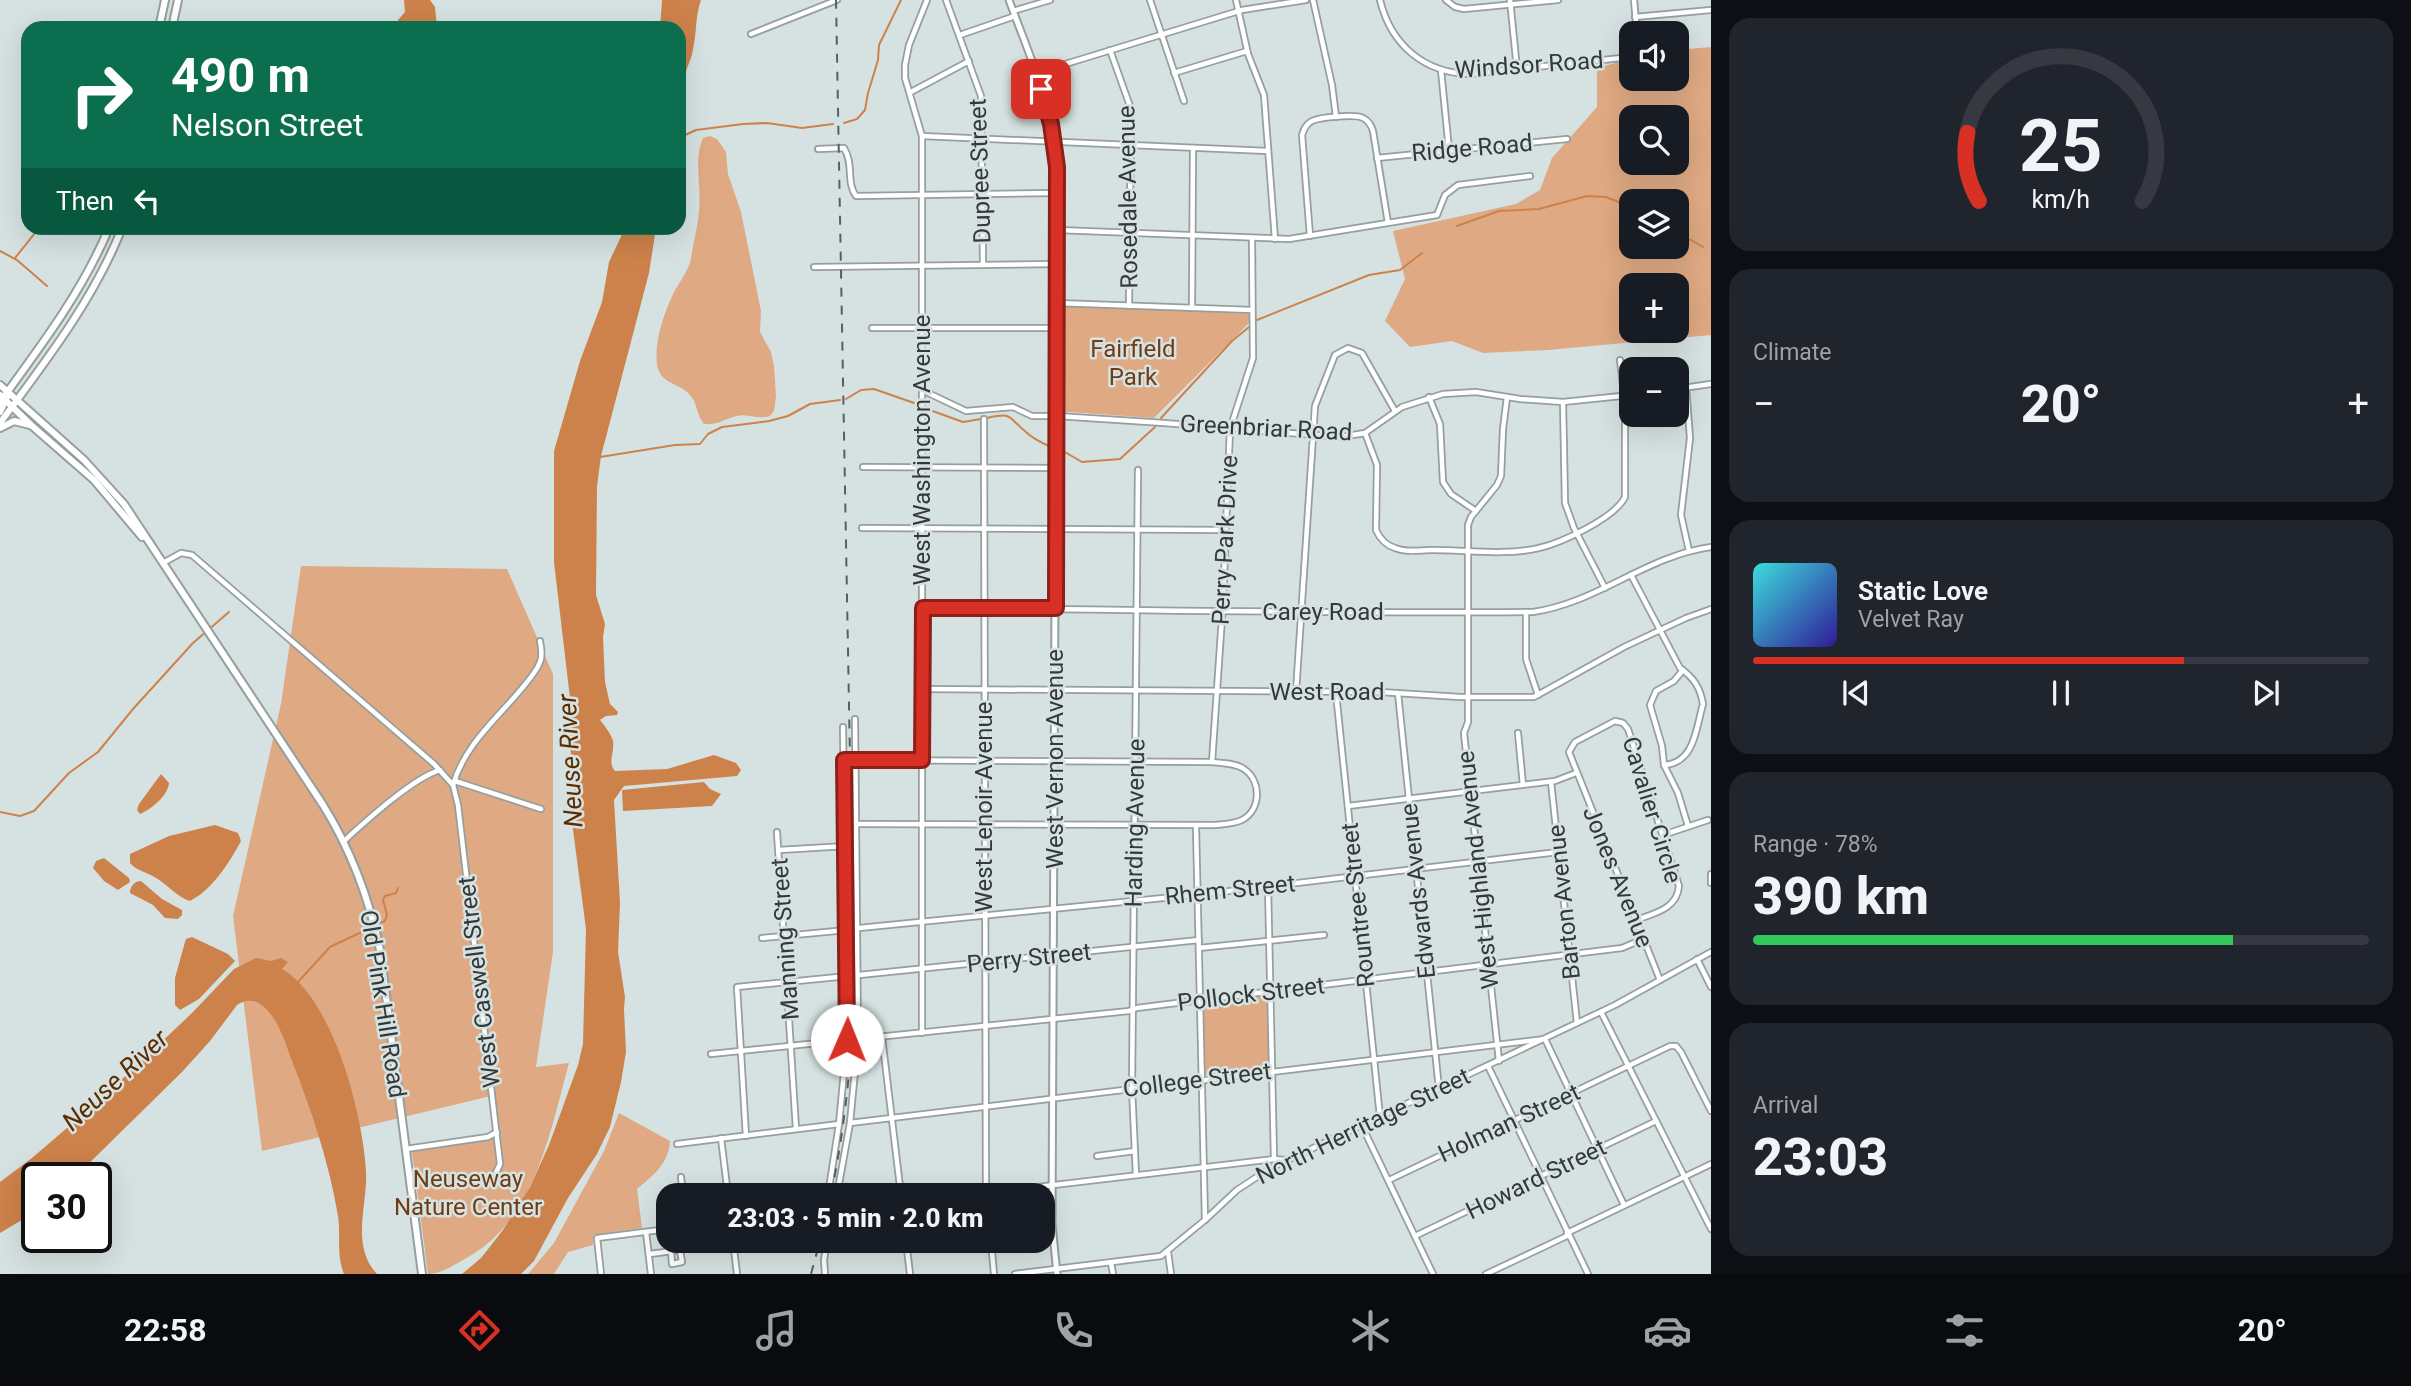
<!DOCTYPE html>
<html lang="en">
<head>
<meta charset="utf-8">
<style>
	:root { --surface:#171b24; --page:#20242c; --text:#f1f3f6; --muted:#9ea1a6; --line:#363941; --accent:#d93025 }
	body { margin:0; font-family:Roboto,sans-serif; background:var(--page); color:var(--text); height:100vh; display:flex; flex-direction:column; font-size:26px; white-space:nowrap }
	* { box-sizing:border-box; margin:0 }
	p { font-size:23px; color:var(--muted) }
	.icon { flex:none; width:38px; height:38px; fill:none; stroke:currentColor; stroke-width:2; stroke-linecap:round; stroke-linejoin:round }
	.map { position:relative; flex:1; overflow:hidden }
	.panel { display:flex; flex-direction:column; gap:18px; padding:18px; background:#0d0f14; width:700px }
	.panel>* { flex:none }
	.top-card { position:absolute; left:21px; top:21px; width:665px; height:214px; border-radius:21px; box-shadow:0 7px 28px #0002; background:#0b6e4f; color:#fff; overflow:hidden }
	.controls { position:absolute; left:1619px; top:21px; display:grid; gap:14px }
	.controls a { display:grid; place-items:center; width:70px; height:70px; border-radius:14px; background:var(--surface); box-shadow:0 7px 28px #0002; font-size:35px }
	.speed { position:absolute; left:21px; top:1162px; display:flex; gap:14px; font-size:35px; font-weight:700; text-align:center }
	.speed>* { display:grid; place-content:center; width:91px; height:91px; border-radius:50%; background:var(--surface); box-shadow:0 7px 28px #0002; line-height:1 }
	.speed .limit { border:4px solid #111; border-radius:10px; background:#fff; color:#111 }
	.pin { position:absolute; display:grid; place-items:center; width:60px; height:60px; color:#fff; margin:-30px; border-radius:14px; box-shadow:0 4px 10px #0006 }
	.me { position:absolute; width:77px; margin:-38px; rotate:1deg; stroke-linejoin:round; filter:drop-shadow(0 0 5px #0008) }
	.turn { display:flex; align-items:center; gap:24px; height:147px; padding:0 35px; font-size:32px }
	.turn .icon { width:91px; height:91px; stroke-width:2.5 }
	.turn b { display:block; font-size:49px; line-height:60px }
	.then { display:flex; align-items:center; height:66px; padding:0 35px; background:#0003; gap:14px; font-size:26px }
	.big { font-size:52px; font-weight:800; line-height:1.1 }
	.panel .widget { flex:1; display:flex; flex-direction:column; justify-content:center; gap:10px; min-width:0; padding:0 24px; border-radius:21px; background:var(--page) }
	.panel .dial { align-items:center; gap:0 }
	.dial svg { height:182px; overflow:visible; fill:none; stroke:var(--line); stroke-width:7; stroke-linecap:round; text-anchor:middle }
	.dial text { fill:var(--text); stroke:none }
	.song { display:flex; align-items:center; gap:21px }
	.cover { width:84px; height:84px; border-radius:10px; background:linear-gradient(135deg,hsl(180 70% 55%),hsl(250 70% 35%)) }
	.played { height:7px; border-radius:4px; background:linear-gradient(90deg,var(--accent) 70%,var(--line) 70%) }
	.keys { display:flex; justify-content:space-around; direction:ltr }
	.heat { display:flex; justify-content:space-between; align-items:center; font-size:38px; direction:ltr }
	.charge { height:10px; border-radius:5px; background:linear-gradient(90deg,#34c759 78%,var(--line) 0) }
	.trip { position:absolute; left:656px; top:1183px; width:399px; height:70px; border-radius:21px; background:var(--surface); box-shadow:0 7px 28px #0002; font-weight:800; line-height:70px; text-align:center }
	.tab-bar { display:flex; height:112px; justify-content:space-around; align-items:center; background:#090b0e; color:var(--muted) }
	.tab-bar .icon { width:49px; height:49px }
	.tab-bar .active { color:var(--accent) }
	.tab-bar b { font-size:32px; color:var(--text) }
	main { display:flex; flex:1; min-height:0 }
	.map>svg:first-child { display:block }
</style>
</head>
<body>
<main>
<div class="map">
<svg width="1711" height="1274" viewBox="0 0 1711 1274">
	<rect width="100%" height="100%" fill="#d6e2e1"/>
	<g fill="#dfa983" fill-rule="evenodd">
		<path d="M1711 47V335L1548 350 1483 353 1452 341 1410 347 1385 321 1405 279 1393 231 1516 204 1540 190 1552 158 1597 107V68L1631 59V79H1676L1677 50ZM1631 117H1676V163H1631ZM1631 201H1676V247H1631ZM1631 285H1676V331H1631Z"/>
		<path d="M710 136 717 139 726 152 728 174 741 212 761 311 760 332 771 352 774 366 776 396 774 411 770 416C756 420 747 413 737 416 723 419 720 425 704 424 696 414 698 404 690 395 679 382 660 385 657 364 654 341 664 313 674 292 680 281 688 271 691 259 693 244 698 225 699 211 702 188 693 160 703 138Z"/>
		<path d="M1057 304 1250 314 1249 323 1154 418 1055 411Z"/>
		<path d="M301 566 507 569 553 674V952L536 1067 569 1063C550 1133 534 1224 463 1260 452 1266 441 1274 428 1274L412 1152 499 1137 495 1095 262 1151 233 916 281 704Z"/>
		<path d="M1268 994 1270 1067 1204 1075 1203 1002Z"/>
		<path d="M619 1113 670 1141C669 1163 653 1176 637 1189L642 1228 593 1235V1245L568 1252 554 1274H528L554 1243 604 1151Z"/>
	</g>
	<g fill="#ce824b">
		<path d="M404 0H430L435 7 437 28H397L398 20 405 12Z"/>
		<path d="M662 0H701C695 17 697 32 693 49 691 63 684 69 684 86 683 110 687 134 679 157V28H660Z"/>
		<path d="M625 228H656L649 273 601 456 597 486 596 595 605 624 603 637 605 682 610 704 618 712 617 715 606 716 600 720C605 726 611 734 613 741 615 753 607 761 615 771L667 769 714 755 736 763 741 770 737 776 726 777 624 786 614 800 620 903 618 952 625 997 624 1009 626 1052 621 1082 610 1127 597 1154 568 1198 534 1261 521 1274H462L481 1258 503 1230 530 1187 549 1145 578 1065 583 1044 586 929 572 822 575 789 569 737 571 707 554 562V451L580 361 602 302 609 262Z"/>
		<path d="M161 774 169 783C168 796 151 809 140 814L137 810 139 804Z"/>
		<path d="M704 782 710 789 721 794 712 806 623 811 622 790Z"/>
		<path d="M215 825 238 833 241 841C229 863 213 889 190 901 177 897 168 885 156 878 147 872 137 871 130 863V854L169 836Z"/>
		<path d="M104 858 129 878 130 882 118 890 104 881 93 868 96 861Z"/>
		<path d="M141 881 162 899 182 910V915L178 919 165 918 153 905 130 893C130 887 134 881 141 881Z"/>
		<path d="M192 937 228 954 235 961 199 999 180 1010 175 1005V978L185 942 186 939Z"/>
		<path d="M256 958 271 961 281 958 288 962 282 969C333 998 363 1115 366 1171 368 1205 350 1245 377 1274H344C336 1255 341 1236 338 1216 329 1162 312 1112 292 1061 286 1045 279 1021 266 1009 257 1000 248 998 237 1005L210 1041 182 1072 74 1178H37V1211L0 1233V1182L32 1158 103 1097 191 1014 234 969Z"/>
	</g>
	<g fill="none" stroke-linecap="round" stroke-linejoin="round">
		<g stroke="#ce824b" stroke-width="2">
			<path d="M844 123 857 119 865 110 868 93 878 60 879 45 901 0"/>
			<path d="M683 136 696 130 743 124 767 123 802 128 833 124"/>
			<path d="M1457 226 1499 211 1539 209 1587 196 1606 197 1631 207"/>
			<path d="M1676 238 1691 240 1703 247"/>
			<path d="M0 251 17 260 47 286"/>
			<path d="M15 258 39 228"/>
			<path d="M1257 320 1369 275 1400 270 1422 253"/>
			<path d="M846 399 861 390 874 389 917 404"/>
			<path d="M927 409 963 422 981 419"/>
			<path d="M987 418C1014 412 1007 417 1026 432 1033 439 1042 443 1051 447"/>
			<path d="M1161 418 1232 341 1249 327"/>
			<path d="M1063 451 1082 462 1120 459 1155 427"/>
			<path d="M600 457 675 445 700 444 708 434 722 427 769 421 788 416 810 404 840 400"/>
			<path d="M0 812 20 816 34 811 69 773 98 752 133 709 193 643 229 612"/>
			<path d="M377 924 385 921 387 915 383 900 385 896 396 893 398 888"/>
			<path d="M297 983 330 947 372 927"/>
		</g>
		<g stroke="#949f9e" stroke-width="8">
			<g id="minor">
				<path d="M946 0 981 96 983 264"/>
				<path d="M1150 0 1184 101"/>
				<path d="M1236 0 1248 54 1264 95 1275 239"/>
				<path d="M1313 0 1332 85 1336 117"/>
				<path d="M1380 0C1391 45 1424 73 1470 74L1631 57"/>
				<path d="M1446 0 1455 7 1464 9 1558 0"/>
				<path d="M1510 0 1517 69"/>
				<path d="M1634 0 1637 33"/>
				<path d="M1013 11 1050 0"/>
				<path d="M1635 17 1711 10"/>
				<path d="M751 34 837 0"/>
				<path d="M960 35 1015 16"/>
				<path d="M1110 50 1131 109 1129 306"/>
				<path d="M1441 70 1449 150"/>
				<path d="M1036 73 1242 10 1306 0"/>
				<path d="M1174 73 1247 51"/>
				<path d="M911 92 969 61"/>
				<path d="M922 136 1268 151"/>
				<path d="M818 149 844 148C854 164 846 183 856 196L1058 193"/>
				<path d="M1377 158 1567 139"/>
				<path d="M1058 230 1289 239 1437 215 1445 195 1458 185 1530 176"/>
				<path d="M1310 236 1302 135C1304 129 1306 124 1312 121 1320 117 1356 114 1363 118 1369 121 1371 125 1373 131L1388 223"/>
				<path d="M814 267 1057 264"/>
				<path d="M1057 303 1252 310"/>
				<path d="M1192 308 1193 148"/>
				<path d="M872 328H1057"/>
				<path d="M1686 387 1690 438 1681 515 1689 551"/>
				<path d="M1676 389 1711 384"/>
				<path d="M922 390 966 411 1013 407 1032 416H1057L1164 423 1341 437 1365 433 1402 407 1443 394 1476 392 1520 399 1563 402 1631 395"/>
				<path d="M1429 397 1440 424 1443 482 1451 494 1476 511"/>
				<path d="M1563 402 1565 503 1574 528 1605 588"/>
				<path d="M984 419 986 1195"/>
				<path d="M1365 433 1377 465 1376 530C1380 539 1385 545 1395 548 1406 553 1420 550 1432 550 1466 550 1505 556 1539 548 1561 543 1615 518 1625 497V401L1620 360"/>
				<path d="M863 467 1056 468"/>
				<path d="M862 528 1225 530"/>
				<path d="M163 563 181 553 192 555 434 764 453 785 458 805 500 1164 494 1177"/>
				<path d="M1631 575 1680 668C1694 678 1700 687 1703 704 1696 728 1695 763 1664 765"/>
				<path d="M923 608C1126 609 1329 614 1533 612 1597 603 1646 556 1711 547"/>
				<path d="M1526 612V659L1538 695"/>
				<path d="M1683 670 1674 681 1656 691 1650 705 1662 746 1664 765 1678 793 1688 826"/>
				<path d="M922 689 1380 692 1460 697H1534L1624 647 1686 618 1711 609"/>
				<path d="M1296 692 1315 406 1335 355 1348 348 1362 353 1395 411"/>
				<path d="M1336 693 1380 1117"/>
				<path d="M1398 693 1439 1089"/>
				<path d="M1518 733 1523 785"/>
				<path d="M844 760 1212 762C1222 763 1236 763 1244 769 1262 781 1261 810 1242 820 1234 824 1223 824 1215 825L857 824"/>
				<path d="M1212 762 1223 603 1230 429 1253 358 1252 238"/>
				<path d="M455 781 541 809"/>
				<path d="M1551 782 1577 1023"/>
				<path d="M453 785C464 747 493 722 518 693 526 683 536 673 540 662 543 655 541 647 540 641"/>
				<path d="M1348 806 1555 781 1576 773"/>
				<path d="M1196 827 1205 1220"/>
				<path d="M777 832 796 1129"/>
				<path d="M1669 833 1708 820"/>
				<path d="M344 841C366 821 413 778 440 770"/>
				<path d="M779 850 846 846"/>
				<path d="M1711 874V883"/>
				<path d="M1268 886 1274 1159"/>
				<path d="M1636 920C1655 913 1677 909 1679 886L1628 729 1623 723 1615 721 1575 742 1569 752 1660 980"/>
				<path d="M859 928 1204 894 1558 852"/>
				<path d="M762 938 847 930"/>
				<path d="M1199 948 1324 935"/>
				<path d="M1697 959 1711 987"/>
				<path d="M859 975 1199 940"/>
				<path d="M1601 1012 1711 1229"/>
				<path d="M922 1033V136L905 78V65L909 45 927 0"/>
				<path d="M882 1037 901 1195"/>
				<path d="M858 1039 1129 1011 1137 1008 1200 1000 1622 948 1643 939"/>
				<path d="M711 1054 847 1040"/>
				<path d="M1499 1061 1464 733 1468 722V525L1471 517 1497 485 1501 476 1503 429 1507 397"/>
				<path d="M1488 1066 1588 1274"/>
				<path d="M850 1123 1545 1039 1624 1205"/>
				<path d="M1362 1126 1433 1274"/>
				<path d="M746 1136 737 987 848 976"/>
				<path d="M721 1138 728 1195"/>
				<path d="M677 1144 839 1124"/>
				<path d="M406 1149 488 1137 497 1132"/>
				<path d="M1097 1156 1135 1151"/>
				<path d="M1136 1175 1132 1088 1138 470"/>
				<path d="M681 1177 683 1195"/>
				<path d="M1389 1180 1670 1046H1676L1681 1052 1711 1111"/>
				<path d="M828 1195 839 1124 847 1040 843 727"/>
				<path d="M837 1195 850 1123 858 1039 855 719"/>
				<path d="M969 1195 1274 1159 1285 1160"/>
				<path d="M646 1232 651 1274"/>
				<path d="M1567 1233 1711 1164"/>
				<path d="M1415 1236 1656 1121"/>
				<path d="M733 1241 737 1274"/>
				<path d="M906 1241 910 1274"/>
				<path d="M991 1241 994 1274"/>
				<path d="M1168 1252 1171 1274"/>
				<path d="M649 1254C659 1253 670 1251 680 1250L682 1262 672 1264 671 1251"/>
				<path d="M1111 1263 1113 1274"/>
				<path d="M601 1274 597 1238 668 1229"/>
				<path d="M825 1274 824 1260 827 1241"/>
				<path d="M1015 1274 1161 1256 1205 1220 1237 1190 1269 1169 1615 1005 1711 952"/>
				<path d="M1486 1274 1569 1235"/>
			</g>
		</g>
		<g stroke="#949f9e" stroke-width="9">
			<path id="major" d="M1009 0C1029 54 1054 109 1057 167L1052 1224 1057 1274"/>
		</g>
		<g stroke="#949f9e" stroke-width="10">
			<g id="highway">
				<path d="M159 28 165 0"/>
				<path d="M172 28 178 0"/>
				<path d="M0 385 84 460 124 504 323 805C351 850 369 898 380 950L422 1274"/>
				<path d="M0 395 31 425 94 480 142 537"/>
				<path d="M0 402C41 346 82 292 109 228"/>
				<path d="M0 412 7 397"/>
				<path d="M0 423C46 361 94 299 122 228"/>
				<path d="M0 428 14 421 30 425"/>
			</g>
		</g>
		<use href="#minor" stroke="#fff" stroke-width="4.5"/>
		<use href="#major" stroke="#fff" stroke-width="5"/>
		<use href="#highway" stroke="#fff" stroke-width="6"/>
		<g stroke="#585f5f" stroke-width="2" stroke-dasharray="9 9" stroke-linecap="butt">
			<path d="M831 1195C846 1122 853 1050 854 976L836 0"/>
			<path d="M811 1274 820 1241"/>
		</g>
	</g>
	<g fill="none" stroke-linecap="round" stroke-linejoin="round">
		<g stroke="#8d1f18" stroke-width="18">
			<path id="route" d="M847 1040 844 760H922L923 608H1056L1057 167 1051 124 1041 89"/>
		</g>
		<use href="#route" stroke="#d93025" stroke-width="12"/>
	</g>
	<g text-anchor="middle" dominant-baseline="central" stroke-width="5" stroke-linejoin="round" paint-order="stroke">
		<g font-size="24" fill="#333838" stroke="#d6e2e1">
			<text transform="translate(1529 65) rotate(-4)">Windsor Road</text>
			<text transform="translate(1472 148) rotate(-5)">Ridge Road</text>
			<text transform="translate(980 171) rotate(-92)">Dupree Street</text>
			<text transform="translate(1128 197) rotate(-91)">Rosedale Avenue</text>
			<text transform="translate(1266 428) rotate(3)">Greenbriar Road</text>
			<text transform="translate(922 450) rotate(-90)">West Washington Avenue</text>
			<text transform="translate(1225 540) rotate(-87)">Perry Park Drive</text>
			<text x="1323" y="612">Carey Road</text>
			<text x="1327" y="692">West Road</text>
			<text transform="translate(1055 759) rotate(-90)">West Vernon Avenue</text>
			<text transform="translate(984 807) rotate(-90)">West Lenoir Avenue</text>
			<text transform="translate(1652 810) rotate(73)">Cavalier Circle</text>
			<text transform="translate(1135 823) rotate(-89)">Harding Avenue</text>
			<text transform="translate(1478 870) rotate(-96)">West Highland Avenue</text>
			<text transform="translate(1618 877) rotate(68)">Jones Avenue</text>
			<text transform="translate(1230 890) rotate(-6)">Rhem Street</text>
			<text transform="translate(1418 891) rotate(-96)">Edwards Avenue</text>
			<text transform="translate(1564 902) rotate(-96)">Barton Avenue</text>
			<text transform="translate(1358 905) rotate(-96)">Rountree Street</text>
			<text transform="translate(785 939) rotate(-94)">Manning Street</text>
			<text transform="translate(1029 958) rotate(-6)">Perry Street</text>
			<text transform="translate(479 982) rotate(-97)">West Caswell Street</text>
			<text transform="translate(1251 994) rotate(-7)">Pollock Street</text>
			<text transform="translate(383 1004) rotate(81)">Old Pink Hill Road</text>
			<text transform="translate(1197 1080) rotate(-7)">College Street</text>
			<text transform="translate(1509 1123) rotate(-25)">Holman Street</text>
			<text transform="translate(1363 1126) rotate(-26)">North Herritage Street</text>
			<text transform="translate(1536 1179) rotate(-26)">Howard Street</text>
		</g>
		<g font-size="24" fill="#6f3c13" stroke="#d6e2e1">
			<text x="1133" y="349">Fairfield<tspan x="1133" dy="28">Park</tspan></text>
			<text x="468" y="1179">Neuseway<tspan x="468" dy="28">Nature Center</tspan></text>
		</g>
		<g font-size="26" font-style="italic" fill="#5c2b00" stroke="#d6e2e1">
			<text transform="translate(570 761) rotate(-93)">Neuse River</text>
			<text transform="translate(115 1080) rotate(-43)">Neuse River</text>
		</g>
	</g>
</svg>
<div class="controls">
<a><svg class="icon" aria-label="sound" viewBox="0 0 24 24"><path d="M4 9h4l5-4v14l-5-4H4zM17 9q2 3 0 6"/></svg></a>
<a><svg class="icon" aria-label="search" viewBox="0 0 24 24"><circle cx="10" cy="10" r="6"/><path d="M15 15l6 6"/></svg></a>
<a><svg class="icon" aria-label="layers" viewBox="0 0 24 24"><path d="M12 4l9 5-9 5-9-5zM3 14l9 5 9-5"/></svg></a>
<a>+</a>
<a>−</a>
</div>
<div class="speed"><div class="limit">30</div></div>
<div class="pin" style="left:1041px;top:89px;background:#d93025"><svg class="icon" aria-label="arrive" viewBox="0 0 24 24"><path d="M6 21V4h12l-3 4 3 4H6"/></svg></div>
<svg class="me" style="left:847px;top:1040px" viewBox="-20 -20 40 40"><circle r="19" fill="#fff"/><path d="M0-13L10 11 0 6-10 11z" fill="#d93025"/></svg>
<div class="trip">23:03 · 5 min · 2.0 km</div>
<div class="top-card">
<div class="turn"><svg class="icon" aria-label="right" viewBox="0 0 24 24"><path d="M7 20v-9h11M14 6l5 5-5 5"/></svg><div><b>490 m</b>Nelson Street</div></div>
<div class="then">Then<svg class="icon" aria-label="left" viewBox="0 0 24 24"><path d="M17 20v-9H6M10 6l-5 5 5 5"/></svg></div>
</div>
</div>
<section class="panel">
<div class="widget dial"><svg viewBox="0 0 100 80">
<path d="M14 69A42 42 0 1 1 86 69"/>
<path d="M14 69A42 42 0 0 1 9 39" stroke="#d93025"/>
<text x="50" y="56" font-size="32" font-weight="700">25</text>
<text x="50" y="72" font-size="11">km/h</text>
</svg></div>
<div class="widget"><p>Climate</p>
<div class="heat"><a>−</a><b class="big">20°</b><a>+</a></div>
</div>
<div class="widget">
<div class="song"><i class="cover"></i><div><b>Static Love</b><p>Velvet Ray</p></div></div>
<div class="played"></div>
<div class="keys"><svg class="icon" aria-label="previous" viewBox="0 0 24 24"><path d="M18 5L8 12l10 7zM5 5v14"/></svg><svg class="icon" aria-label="pause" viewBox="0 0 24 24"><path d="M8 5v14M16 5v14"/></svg><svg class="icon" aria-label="next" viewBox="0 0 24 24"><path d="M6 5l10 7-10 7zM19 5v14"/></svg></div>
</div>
<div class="widget"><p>Range · 78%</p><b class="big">390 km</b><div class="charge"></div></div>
<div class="widget"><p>Arrival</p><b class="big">23:03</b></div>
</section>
</main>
<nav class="tab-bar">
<b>22:58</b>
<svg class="icon active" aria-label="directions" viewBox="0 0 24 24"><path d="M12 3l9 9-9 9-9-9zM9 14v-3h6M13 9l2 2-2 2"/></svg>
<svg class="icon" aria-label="music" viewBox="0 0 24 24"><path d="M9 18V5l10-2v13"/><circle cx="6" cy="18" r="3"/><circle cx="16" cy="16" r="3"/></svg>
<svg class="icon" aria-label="phone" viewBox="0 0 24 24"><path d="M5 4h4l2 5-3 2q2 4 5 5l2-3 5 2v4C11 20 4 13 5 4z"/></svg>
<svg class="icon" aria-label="climate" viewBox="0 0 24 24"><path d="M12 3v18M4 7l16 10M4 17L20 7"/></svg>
<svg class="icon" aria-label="car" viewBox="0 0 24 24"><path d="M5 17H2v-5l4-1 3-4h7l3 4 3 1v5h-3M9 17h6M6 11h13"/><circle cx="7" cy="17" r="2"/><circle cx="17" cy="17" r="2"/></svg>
<svg class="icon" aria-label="filters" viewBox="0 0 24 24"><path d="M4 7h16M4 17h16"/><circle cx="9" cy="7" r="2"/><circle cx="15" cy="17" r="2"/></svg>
<b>20°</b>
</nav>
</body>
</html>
